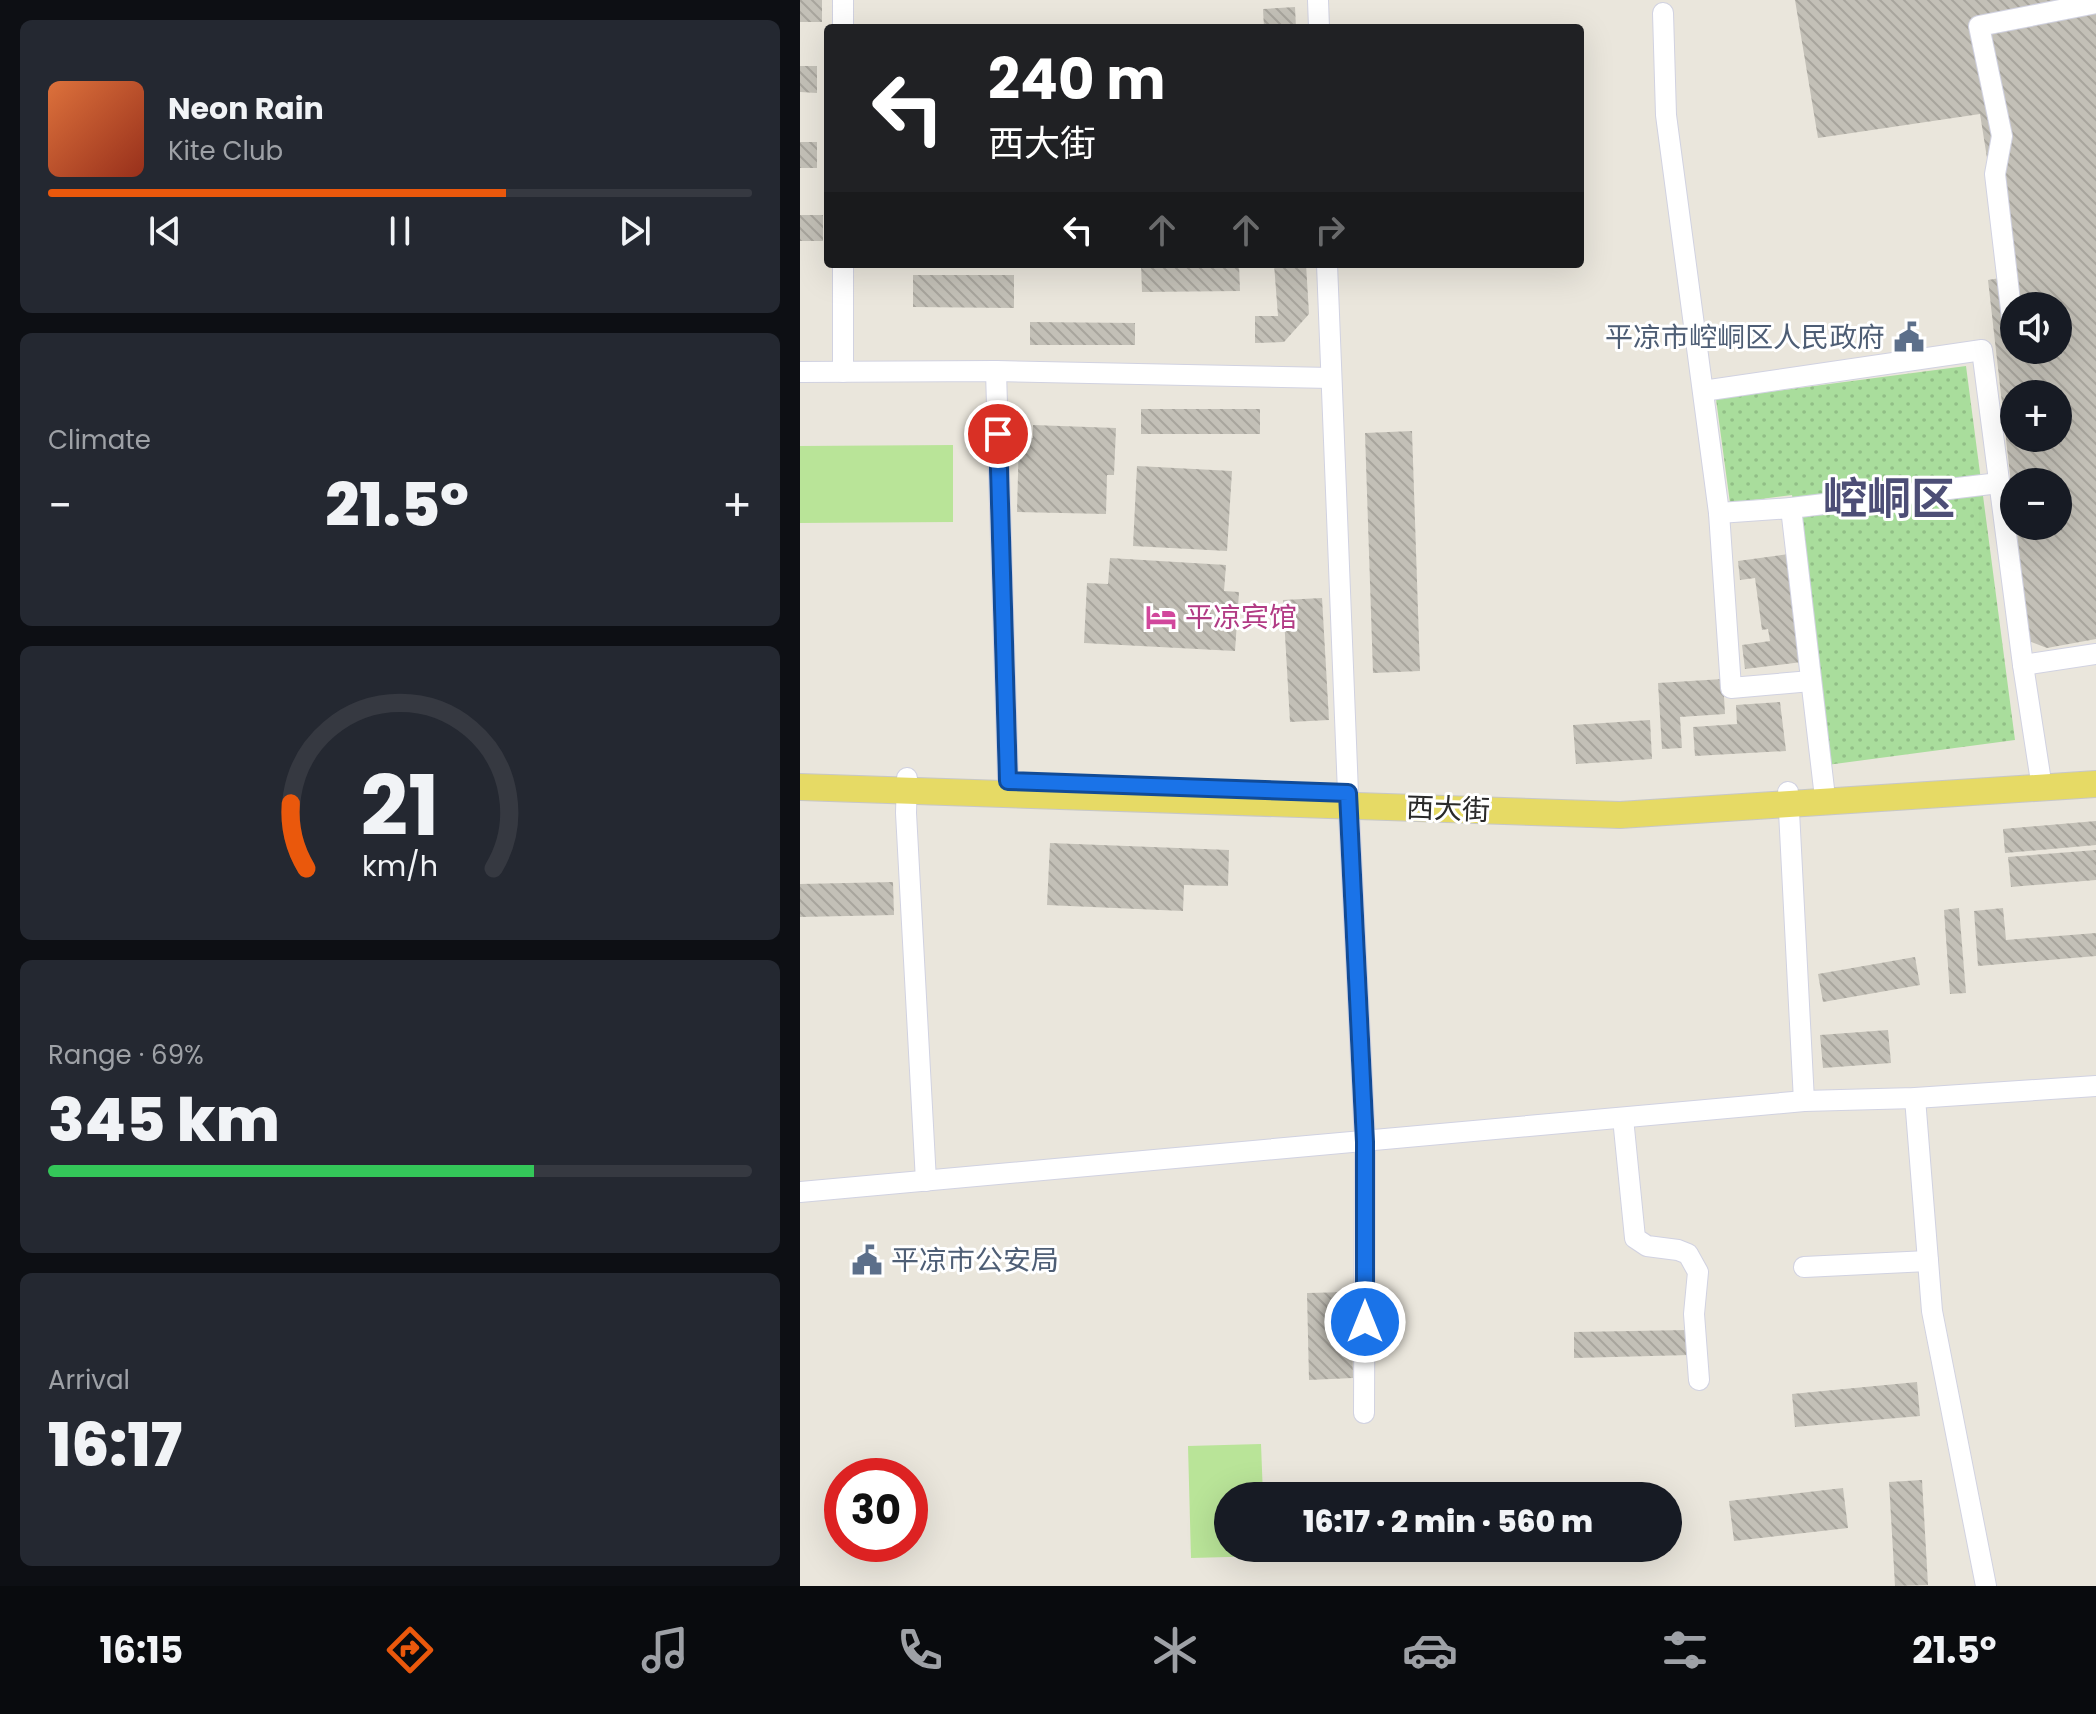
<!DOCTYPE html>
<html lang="en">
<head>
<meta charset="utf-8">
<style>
	:root { --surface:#171b24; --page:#242831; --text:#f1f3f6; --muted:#9ea1a6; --line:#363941; --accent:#ea580c }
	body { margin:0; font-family:Poppins,"Noto Sans SC",sans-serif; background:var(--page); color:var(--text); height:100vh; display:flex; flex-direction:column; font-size:30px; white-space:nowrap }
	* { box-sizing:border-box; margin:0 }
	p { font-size:26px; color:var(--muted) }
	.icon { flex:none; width:44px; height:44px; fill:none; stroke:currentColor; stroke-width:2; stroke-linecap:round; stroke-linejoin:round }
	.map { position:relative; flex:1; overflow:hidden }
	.details { display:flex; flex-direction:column; gap:20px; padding:20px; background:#0d0f14; width:800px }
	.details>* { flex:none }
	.top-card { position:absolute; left:24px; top:24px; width:760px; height:244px; border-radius:8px; box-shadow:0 8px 32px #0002; background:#202124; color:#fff; overflow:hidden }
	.controls { position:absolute; left:1200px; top:292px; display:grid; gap:16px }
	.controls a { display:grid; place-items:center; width:72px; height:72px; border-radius:50%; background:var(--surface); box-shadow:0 8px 32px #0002; font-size:40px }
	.speed { position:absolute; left:24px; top:1458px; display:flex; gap:16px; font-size:40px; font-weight:700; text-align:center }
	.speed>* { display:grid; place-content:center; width:104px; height:104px; border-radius:50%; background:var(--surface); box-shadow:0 8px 32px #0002; line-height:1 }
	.speed .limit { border:12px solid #d22; background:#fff; color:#111 }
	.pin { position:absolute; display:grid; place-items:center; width:68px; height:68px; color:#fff; margin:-34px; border:4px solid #fff; border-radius:50%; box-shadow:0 2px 8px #0007 }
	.me { position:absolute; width:88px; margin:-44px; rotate:0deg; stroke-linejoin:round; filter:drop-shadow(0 0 6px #0008) }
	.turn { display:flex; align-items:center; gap:28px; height:168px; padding:0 32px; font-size:36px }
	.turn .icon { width:104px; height:104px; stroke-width:2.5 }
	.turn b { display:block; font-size:56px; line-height:68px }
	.lanes { display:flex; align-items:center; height:76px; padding:0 32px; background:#0003; justify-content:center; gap:40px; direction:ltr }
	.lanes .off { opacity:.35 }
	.big { font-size:60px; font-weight:800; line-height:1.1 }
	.details .widget { flex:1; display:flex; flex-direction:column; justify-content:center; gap:12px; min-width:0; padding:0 28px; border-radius:12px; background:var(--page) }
	.details .dial { align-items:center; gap:0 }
	.dial svg { height:208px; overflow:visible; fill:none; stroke:var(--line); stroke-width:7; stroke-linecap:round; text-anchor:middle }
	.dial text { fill:var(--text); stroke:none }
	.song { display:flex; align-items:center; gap:24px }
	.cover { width:96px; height:96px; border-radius:12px; background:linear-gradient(135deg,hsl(20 70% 55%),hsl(10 70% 35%)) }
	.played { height:8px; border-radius:4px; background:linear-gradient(90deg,var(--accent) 65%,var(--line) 65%) }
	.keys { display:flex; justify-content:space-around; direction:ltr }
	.heat { display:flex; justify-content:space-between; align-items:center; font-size:44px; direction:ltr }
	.charge { height:12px; border-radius:6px; background:linear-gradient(90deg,#34c759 69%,var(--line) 0) }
	.trip { position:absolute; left:414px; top:1482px; width:468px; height:80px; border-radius:40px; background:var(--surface); box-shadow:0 8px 32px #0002; font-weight:800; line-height:80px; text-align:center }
	.tabs { display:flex; height:128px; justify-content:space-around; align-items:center; background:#090b0e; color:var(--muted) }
	.tabs .icon { width:56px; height:56px }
	.tabs .active { color:var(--accent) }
	.tabs b { font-size:36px; color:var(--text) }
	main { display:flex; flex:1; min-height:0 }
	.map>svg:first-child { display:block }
</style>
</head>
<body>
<main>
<section class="details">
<div class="widget">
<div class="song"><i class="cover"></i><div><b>Neon Rain</b><p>Kite Club</p></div></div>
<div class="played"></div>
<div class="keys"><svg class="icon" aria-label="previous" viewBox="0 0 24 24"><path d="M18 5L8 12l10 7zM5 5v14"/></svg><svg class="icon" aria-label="pause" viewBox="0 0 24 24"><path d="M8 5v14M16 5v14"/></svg><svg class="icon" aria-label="next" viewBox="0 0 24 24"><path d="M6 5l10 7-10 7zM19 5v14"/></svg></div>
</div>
<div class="widget"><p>Climate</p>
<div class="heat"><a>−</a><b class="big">21.5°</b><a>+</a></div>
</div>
<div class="widget dial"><svg viewBox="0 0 100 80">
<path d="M14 69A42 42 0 1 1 86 69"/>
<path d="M14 69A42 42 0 0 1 8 44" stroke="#ea580c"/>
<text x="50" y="56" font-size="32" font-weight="700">21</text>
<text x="50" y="72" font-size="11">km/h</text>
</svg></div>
<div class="widget"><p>Range · 69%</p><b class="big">345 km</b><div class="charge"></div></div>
<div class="widget"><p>Arrival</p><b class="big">16:17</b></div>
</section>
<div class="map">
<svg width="1296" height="1586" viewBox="0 0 1296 1586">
	<defs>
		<pattern id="grass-dots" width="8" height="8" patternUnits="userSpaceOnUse" patternTransform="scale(2)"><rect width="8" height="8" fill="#a9dd9c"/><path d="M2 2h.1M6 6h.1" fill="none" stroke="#91be86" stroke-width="1.8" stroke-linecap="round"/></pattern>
		<pattern id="building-back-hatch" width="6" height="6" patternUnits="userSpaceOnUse" patternTransform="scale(2)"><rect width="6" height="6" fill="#c3c0b7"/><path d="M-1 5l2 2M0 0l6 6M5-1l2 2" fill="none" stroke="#a8a59d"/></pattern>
	</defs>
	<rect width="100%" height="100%" fill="#eae6dc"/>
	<path fill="url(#grass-dots)" d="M1166 366 1215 740 1027 765 992 495 930 503 916 399Z"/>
	<g fill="#b9e498">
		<path d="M153 445V522L0 523V446Z"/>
		<path d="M461 1444 463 1496H428V1548H464L465 1556 391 1558 388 1446Z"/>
	</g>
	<g fill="url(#building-back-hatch)" fill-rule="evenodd">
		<rect x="0" y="0" width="22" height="22"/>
		<path d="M995 0H1296V639L1247 648 1229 641 1216 526H1258V482H1214L1212 492 1188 280 1206 277 1180 114 1018 138ZM1214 306H1258V350H1214ZM1214 394H1258V438H1214Z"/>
		<path d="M495 7 496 28H464L463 9Z"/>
		<path d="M0 66H17V93L0 92Z"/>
		<rect x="0" y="142" width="17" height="26"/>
		<rect x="0" y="215" width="23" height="26"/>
		<path d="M341 264H439L440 291 342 292Z"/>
		<path d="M474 264H506L509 314 484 342 455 343V316H478Z"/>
		<path d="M113 275H214V308L113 307Z"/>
		<path d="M230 322 335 323V345H230Z"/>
		<rect x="341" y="409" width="119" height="25"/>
		<path d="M233 425 316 428 314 475H307L306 514 217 512 219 437 233 438Z"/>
		<path d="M612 431 620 671 573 673 565 433Z"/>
		<path d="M337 466 432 471 427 551 333 546Z"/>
		<path d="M989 554 1002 662 945 669 942 645 970 641 968 629 962 630 955 578 940 580 938 561Z"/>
		<path d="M310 558 426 565 424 591 439 592 435 651 284 643 287 583 308 584Z"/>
		<path d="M522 598 529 720 490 722 483 600Z"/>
		<path d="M923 679 925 714 880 717 882 748 862 749 858 683Z"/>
		<path d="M980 702 986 751 895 756 893 727 937 724 936 705Z"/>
		<path d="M850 720 852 759 776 764 773 725Z"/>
		<path d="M1296 821V845L1205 853 1203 829Z"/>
		<path d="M250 843 429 850 428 886 384 885 383 911 247 905Z"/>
		<path d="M1296 850V880L1211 887 1208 857Z"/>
		<path d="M93 882 94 915 0 917V884Z"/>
		<path d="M1159 908 1166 993 1150 994 1144 910Z"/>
		<path d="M1203 908 1206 940 1296 933V956L1178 966 1174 911Z"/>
		<path d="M1115 957 1120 985 1023 1002 1018 974Z"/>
		<path d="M1088 1030 1091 1063 1023 1068 1020 1035Z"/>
		<path d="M551 1292 553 1378 509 1380 507 1293Z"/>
		<path d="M889 1330 890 1355 774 1358V1332Z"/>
		<path d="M1117 1382 1120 1416 995 1427 992 1394Z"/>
		<path d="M1122 1480 1128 1585 1095 1586 1089 1482Z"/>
		<path d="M1043 1488 1048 1528 934 1541 929 1501Z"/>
	</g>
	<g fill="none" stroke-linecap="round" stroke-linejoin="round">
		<g stroke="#d1d2e1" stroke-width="22">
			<g id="minor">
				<path d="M43 0V28"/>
				<path d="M518 0 519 28"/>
				<path d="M863 13 866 115 919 513 931 688 1011 681"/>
				<path d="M43 264V372"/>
				<path d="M527 264 548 793 565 1142 564 1413"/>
				<path d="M1214 335 1195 174 1202 136 1179 26 1296 3"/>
				<path d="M196 371 208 781"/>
				<path d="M0 372 196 371 531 378"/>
				<path d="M903 391 1182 350 1223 665 1242 788"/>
				<path d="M991 508 1199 483"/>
				<path d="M919 513 991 508 1024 789"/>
				<path d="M1223 665 1296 654"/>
				<path d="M107 778 106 813 126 1181"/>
				<path d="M988 792 1004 1101"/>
				<path d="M1115 1098 1132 1311 1186 1586"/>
				<path d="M823 1118 835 1238 847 1246 878 1250 888 1254 898 1272 894 1314 899 1380"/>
				<path d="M0 1192 1004 1101 1115 1098 1296 1086"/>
				<path d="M1004 1267 1128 1261"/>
			</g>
		</g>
		<g stroke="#c7c7c7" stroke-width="28">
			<path id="major" d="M0 787 820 815 1296 784"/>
		</g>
		<use href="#minor" stroke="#fff" stroke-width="20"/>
		<use href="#major" stroke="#e6da65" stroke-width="26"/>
	</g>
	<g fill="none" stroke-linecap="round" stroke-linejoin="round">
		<g stroke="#114b97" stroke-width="20">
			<path id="route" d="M198 434 208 781 548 793 565 1142V1322"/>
		</g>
		<use href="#route" stroke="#1a73e8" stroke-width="14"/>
	</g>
	<defs>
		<g id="civic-bare" transform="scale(2.4)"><path d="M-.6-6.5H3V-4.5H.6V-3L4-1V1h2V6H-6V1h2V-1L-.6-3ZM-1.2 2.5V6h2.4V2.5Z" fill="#5c6f8a" stroke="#fff" stroke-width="2.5" paint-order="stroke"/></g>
		<g id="hotel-bare" transform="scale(2.4)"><path d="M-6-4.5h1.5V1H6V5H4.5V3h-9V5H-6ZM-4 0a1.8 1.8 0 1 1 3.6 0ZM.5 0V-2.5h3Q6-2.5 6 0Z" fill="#d1479c" stroke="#fff" stroke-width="2.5" paint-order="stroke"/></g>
	</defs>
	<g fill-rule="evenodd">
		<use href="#civic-bare" x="1109" y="337"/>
		<use href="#hotel-bare" x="361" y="617"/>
		<use href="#civic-bare" x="67" y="1260"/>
	</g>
	<g text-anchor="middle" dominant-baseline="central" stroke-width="6" stroke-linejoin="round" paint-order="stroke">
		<g font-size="28" fill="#4e5e75" stroke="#fff" text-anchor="end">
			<text x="1085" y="337">平凉市崆峒区人民政府</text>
			<text x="91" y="1260" text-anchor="start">平凉市公安局</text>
		</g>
		<g font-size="28" fill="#b23c85" stroke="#fff" text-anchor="start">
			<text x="385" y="617">平凉宾馆</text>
		</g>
		<g font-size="28" fill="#292929" stroke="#fff">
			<text transform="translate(648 809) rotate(2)">西大街</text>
		</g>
		<g font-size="44" font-weight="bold" fill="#4d4e76" stroke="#fff">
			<text x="1089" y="498">崆峒区</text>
		</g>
	</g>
</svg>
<div class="controls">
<a><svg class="icon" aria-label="sound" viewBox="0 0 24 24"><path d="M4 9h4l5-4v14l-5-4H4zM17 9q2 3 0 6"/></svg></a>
<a>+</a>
<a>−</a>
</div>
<div class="speed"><div class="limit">30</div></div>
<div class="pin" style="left:198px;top:434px;background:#d93025"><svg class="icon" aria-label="arrive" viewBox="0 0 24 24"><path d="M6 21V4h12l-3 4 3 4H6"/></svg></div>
<svg class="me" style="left:565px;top:1322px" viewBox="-20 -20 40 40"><circle r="17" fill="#1a73e8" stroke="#fff" stroke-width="3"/><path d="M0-11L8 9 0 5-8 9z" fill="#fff"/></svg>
<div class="trip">16:17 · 2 min · 560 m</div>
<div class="top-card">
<div class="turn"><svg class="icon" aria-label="left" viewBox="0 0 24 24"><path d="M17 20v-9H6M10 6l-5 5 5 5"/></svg><div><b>240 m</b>西大街</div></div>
<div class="lanes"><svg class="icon" aria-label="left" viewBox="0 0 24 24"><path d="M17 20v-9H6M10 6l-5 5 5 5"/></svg><svg class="icon off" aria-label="ahead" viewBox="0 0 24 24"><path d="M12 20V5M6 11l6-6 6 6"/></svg><svg class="icon off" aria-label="ahead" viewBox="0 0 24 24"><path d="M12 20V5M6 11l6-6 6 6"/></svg><svg class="icon off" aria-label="right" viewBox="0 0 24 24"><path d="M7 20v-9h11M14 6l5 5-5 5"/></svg></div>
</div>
</div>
</main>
<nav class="tabs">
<b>16:15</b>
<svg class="icon active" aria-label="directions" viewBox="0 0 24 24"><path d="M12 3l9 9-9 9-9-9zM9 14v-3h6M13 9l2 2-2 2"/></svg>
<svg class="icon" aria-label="music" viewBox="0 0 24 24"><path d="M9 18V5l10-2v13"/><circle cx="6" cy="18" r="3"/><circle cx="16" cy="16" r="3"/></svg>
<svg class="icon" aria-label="phone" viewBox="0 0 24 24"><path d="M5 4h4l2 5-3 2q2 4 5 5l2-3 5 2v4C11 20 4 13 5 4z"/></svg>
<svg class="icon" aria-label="climate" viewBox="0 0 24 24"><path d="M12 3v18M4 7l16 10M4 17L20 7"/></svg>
<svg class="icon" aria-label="car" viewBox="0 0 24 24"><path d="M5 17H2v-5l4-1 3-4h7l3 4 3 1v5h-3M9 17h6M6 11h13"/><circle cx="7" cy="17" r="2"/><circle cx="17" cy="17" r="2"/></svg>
<svg class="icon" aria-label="filters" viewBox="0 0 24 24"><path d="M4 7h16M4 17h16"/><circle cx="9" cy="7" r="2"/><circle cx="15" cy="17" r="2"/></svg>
<b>21.5°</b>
</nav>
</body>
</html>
